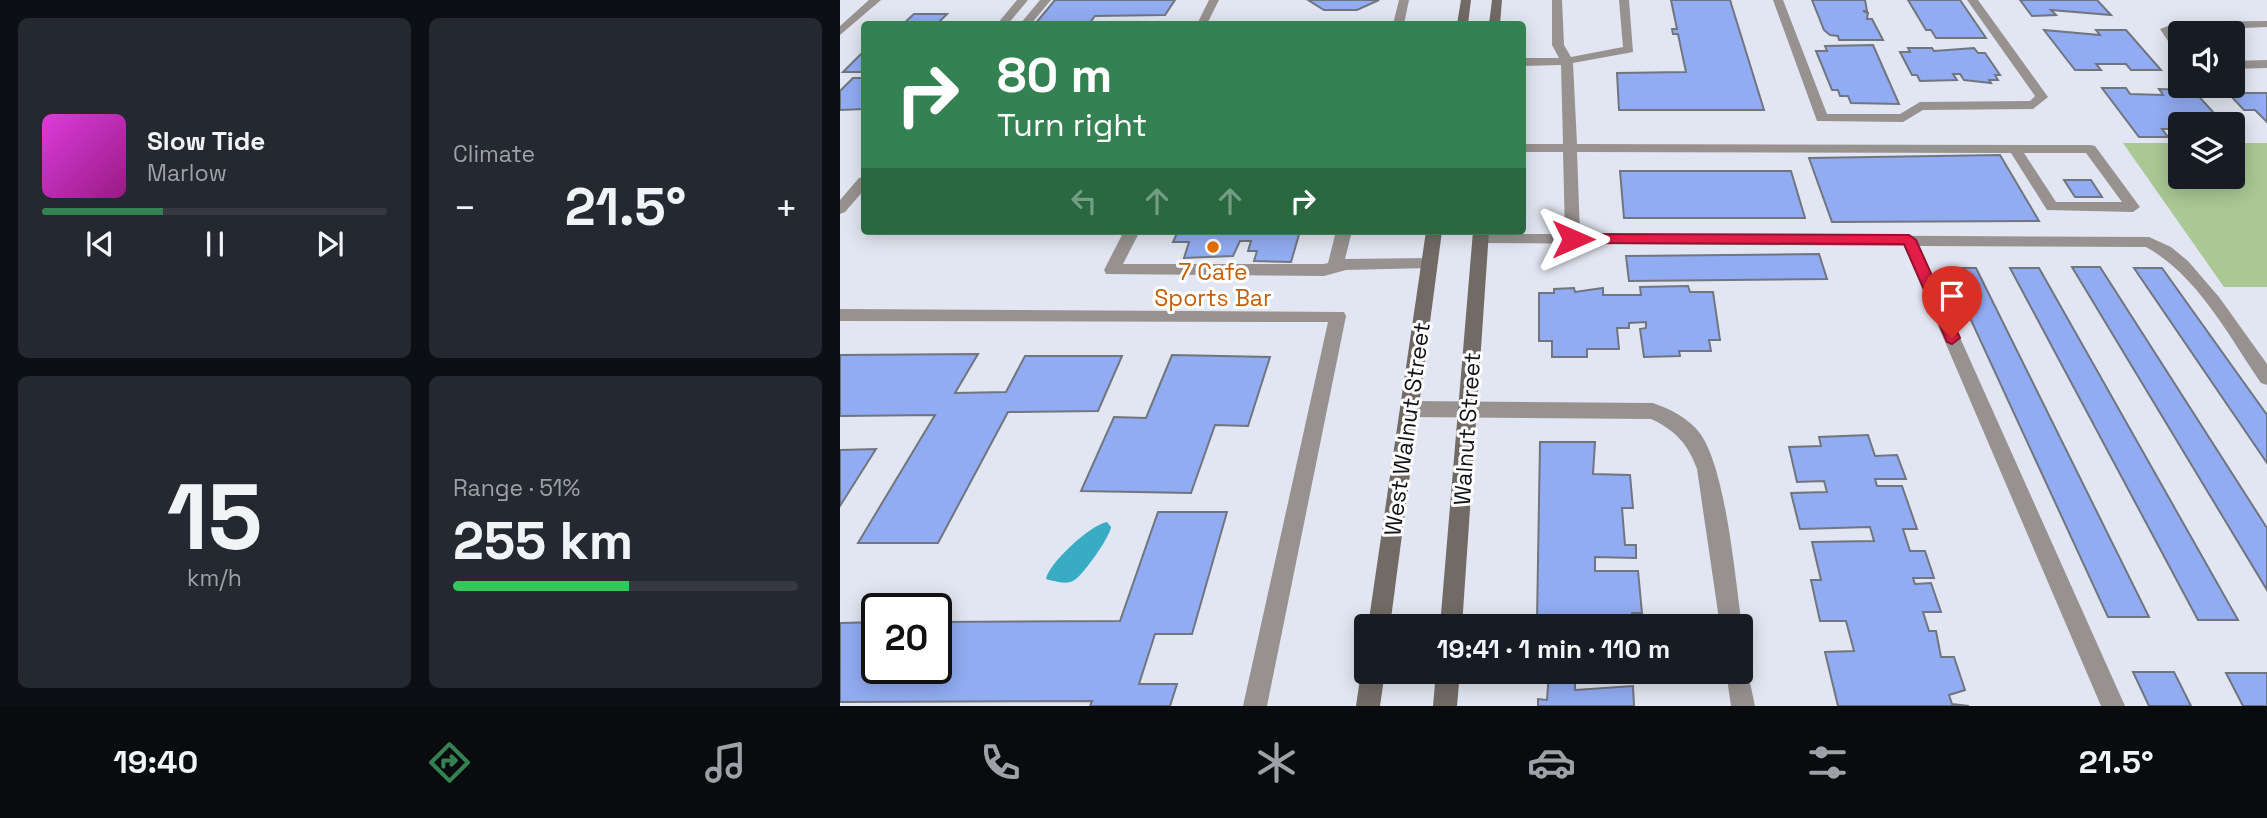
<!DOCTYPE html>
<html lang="en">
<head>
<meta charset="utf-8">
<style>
	:root { --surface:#171b24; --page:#242831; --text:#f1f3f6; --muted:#9ea1a6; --line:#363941; --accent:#348251 }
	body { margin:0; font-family:"Space Grotesk",sans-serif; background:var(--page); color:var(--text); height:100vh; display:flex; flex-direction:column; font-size:26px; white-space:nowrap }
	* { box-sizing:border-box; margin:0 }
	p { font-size:23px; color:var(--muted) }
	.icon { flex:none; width:38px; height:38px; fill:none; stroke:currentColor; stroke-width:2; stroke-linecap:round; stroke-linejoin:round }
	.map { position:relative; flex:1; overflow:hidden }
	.panel { display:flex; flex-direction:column; gap:18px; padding:18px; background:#0d0f14; width:840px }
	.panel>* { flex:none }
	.hud { position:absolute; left:21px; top:21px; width:665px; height:214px; border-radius:7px; box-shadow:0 4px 18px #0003; background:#348251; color:#fff; overflow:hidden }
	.controls { position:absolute; left:1328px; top:21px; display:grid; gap:14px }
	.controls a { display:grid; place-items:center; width:77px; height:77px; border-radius:7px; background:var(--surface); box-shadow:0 4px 18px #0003; font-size:35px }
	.speed { position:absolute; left:21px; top:593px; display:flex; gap:14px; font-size:35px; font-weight:700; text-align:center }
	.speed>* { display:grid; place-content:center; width:91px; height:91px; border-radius:50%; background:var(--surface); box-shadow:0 4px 18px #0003; line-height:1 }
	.speed .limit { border:4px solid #111; border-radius:10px; background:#fff; color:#111 }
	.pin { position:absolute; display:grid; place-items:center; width:60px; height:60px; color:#fff; margin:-72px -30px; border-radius:50% 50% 50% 0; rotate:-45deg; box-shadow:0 0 7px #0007 }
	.pin .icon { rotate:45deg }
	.me { position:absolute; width:77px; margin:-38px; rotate:90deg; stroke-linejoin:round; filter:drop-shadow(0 0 5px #0008) }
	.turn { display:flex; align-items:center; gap:24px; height:147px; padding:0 21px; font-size:32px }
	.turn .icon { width:91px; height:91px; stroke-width:2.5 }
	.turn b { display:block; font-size:49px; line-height:60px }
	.lanes { display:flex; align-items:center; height:66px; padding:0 21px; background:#0003; justify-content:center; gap:35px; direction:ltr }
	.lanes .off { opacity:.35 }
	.big { font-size:52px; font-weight:700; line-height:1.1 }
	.panel .widget { flex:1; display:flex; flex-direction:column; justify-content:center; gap:10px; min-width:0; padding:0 24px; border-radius:10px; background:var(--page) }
	.panel .dial { align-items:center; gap:0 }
	.dial b { font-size:91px; line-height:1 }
	.song { display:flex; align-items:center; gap:21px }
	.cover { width:84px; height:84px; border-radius:10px; background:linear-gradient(135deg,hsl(300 70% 55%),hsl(310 70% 35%)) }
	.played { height:7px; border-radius:4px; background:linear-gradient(90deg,var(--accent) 35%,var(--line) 35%) }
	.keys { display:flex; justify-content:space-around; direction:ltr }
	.heat { display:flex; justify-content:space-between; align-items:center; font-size:38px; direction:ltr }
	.charge { height:10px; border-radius:5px; background:linear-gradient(90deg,#34c759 51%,var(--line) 0) }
	.panel .tiles { flex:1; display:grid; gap:18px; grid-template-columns:repeat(2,1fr) }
	.trip { position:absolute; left:514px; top:614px; width:399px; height:70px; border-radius:7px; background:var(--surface); box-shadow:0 4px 18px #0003; font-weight:700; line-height:70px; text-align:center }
	.dock { display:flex; height:112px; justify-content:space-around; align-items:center; background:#090b0e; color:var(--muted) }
	.dock .icon { width:49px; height:49px }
	.dock .current { color:var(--accent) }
	.dock b { font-size:32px; color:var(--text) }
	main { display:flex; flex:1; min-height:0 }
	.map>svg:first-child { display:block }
</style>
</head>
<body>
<main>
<section class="panel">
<div class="tiles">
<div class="widget">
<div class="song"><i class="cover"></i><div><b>Slow Tide</b><p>Marlow</p></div></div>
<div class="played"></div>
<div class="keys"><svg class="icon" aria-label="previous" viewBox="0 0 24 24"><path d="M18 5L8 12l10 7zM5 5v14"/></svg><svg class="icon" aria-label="pause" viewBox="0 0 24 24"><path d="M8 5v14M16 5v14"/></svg><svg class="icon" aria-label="next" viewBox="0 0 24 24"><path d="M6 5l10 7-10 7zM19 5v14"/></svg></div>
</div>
<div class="widget"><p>Climate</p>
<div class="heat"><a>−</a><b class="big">21.5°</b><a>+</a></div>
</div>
<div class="widget dial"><b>15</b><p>km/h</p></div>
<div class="widget"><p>Range · 51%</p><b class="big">255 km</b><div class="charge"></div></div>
</div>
</section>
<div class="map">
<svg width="1427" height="706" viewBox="0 0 1427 706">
	<rect width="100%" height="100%" fill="#e2e6f2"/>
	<path fill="#a9c893" d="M1283 143H1340V177H1393V143H1427V287H1384Z"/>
	<path fill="#37acc3" d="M267 522 271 527C270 537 242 577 233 581 225 585 214 581 206 579 209 563 250 525 267 522Z"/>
	<g fill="#91acf2" stroke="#70757f" stroke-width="2">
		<path d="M215 0H335L325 15 255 16 249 24H195Z"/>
		<path d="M468 0H539L517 10H484Z"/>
		<path d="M831 0H890L924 110H779L777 73 846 72 838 34H833L832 29H837Z"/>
		<path d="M972 0H1025L1027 11H1023L1028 13 1027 19H1032L1043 40H999L998 36 990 35 984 30Z"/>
		<path d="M1068 0H1120L1146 38H1096L1091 30H1086Z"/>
		<path d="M1180 0H1257L1271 15 1211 10 1216 15 1192 16Z"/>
		<path d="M74 14H107L97 24H63Z"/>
		<path d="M1204 30 1260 35 1256 30H1286L1321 70H1291L1286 64H1256L1261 70H1235Z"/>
		<path d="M1033 45 1059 104 1011 103 1008 96H1000L998 90H992L976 51H987L985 46Z"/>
		<path d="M1068 48H1092L1094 51 1134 48 1138 53H1145L1160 75H1155L1158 80H1149L1151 83 1124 80 1120 74H1113L1117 80 1080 81 1077 75H1072L1060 52H1070Z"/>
		<path d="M24 51V72H3Z"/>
		<path d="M13 78H24V109L0 110V91Z"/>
		<path d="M1262 88H1286L1290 94 1323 95 1319 89 1353 90 1384 124H1340V129H1322L1328 137H1299Z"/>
		<path d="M1388 93H1427V122L1415 110H1404Z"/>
		<path d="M1160 155 1199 221 992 222 969 158Z"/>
		<path d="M780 171H951L965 218H784Z"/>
		<path d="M1224 180H1251L1262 197H1235Z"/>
		<path d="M338 231H460L451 262 414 261 417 251H408L411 241H400L393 256 344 258 349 242H333Z"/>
		<path d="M979 254 987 279 789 281 786 256Z"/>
		<path d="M1232 267H1260L1427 528V590Z"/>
		<path d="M1107 268H1136L1309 617H1268Z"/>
		<path d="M1170 268H1199L1398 620H1358Z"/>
		<path d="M1294 268H1322L1427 415V463Z"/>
		<path d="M848 286 850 292H873L880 340H869L871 351H839L840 356 804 357 800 329 806 328V322L789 323V328H777L779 349H747V357H712V341H699V293H714V289L734 288 735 292 763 288V295H801L800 287Z"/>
		<path d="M138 354 115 393 166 392 185 356H282L258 411 168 412 98 543H18L95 415 0 416V355Z"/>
		<path d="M332 355 430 357 408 426 375 425 351 493 241 491 274 417 306 418Z"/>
		<path d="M1028 435 1035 456 1057 455 1066 479H1035L1037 486H1062L1077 529H1063L1070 551H1085L1094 578H1073L1075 584 1091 583 1101 612H1083L1089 631H1096L1101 657H1114L1125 690 1109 695 1112 704 1129 706H998L985 652 1014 651 1006 621H980L971 580H981L972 542 1034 541 1030 527 960 529 951 493 987 492 984 481 957 482 949 447 981 446 979 437Z"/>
		<path d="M700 442H755L753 474 790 475 793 508H782L785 545H796V558L755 557V571H798L802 613H792V626H693V621H697Z"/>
		<path d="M36 449 0 506V450Z"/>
		<path d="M318 512H387L352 634H315L299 684H337L330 706H250L252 701 0 702V623L37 622V668H96V622L280 621Z"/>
		<path d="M709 672H735V690L793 686 794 706H698V699L707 700Z"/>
		<path d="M1293 672H1334L1351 706H1309Z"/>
		<path d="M1386 673H1427V706H1403Z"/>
	</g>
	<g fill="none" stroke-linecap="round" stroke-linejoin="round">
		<g fill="#97928f" fill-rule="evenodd">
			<path d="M177 0H188L168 24H157Z"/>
			<path d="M200 0H211L191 24H180Z"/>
			<path d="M369 0H379L367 24H357Z"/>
			<path d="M559 0H569L564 24H553Z"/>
			<path d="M712 0H722L724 45 731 57 783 47 779 0H789L793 52 733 63 737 144 1250 145 1255 146 1300 207 1293 212 1207 210 1171 153 737 152 740 234 1309 237 1331 247 1348 261 1379 297 1427 364V385L1421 383C1388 335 1358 276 1306 247L1079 246 1285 706H1261L1064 246 636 243 633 239 636 235 641 234H725L723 152H682V144H723L721 65 682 66V58H719L712 45ZM1184 153H1246L1282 202H1216Z"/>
			<path d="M933 0H943L987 114H1060L1080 102 1190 101 1195 96 1127 0H1138L1208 97 1193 109 1083 110 1063 122 977 121Z"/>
			<path d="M1427 21V27L1333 31 1340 42V54L1336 53 1320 29 1339 22Z"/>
			<path d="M1427 60V68L1393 69V61Z"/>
			<path d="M24 177V190L5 212 0 214V200L19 178Z"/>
			<path d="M284 231H300L283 264H484L488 263 496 231H512L505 259 590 258 598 263 590 268 506 270 484 276 266 274 264 270Z"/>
			<path d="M0 309 504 312 506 316 427 706H403L488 322 0 321Z"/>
		</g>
		<g fill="#97928f" fill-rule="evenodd">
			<path d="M29 0H41L0 35V26Z"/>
			<path d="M570 401 813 403C830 409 848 418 859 432 886 467 895 578 902 626L901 628 880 626 857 469C848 444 835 430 811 419L570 417 563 414 561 409 563 404Z"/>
			<path d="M901 662 906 664 915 706H891L886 672H901Z"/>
		</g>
		<g fill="#716a65" fill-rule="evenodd">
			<path d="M621 0H631L628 24H617Z"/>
			<path d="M652 0H662L660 24H649Z"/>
			<path d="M586 231H602L550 626H528Z"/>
			<path d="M633 231H649L622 626H600Z"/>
			<path d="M527 663V672H545L540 706H516L521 672Z"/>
			<path d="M596 672H620L617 706H593Z"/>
		</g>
	</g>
	<path fill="#e11d48" stroke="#92132f" stroke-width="2" d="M733 234 1069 235 1076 240 1120 338 1112 344 1107 342 1064 244 728 243V236Z"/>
	<circle fill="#e8710a" stroke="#fff" stroke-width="2.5" cx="373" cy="247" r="7"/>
	<g text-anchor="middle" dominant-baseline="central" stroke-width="6" stroke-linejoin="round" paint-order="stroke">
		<g font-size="23" fill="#c56008" stroke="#fff">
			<text x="373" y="272">7 Cafe<tspan x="373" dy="26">Sports Bar</tspan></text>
		</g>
		<g font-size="23" fill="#111317" stroke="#fff">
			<text transform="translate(567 429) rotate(-82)">West Walnut Street</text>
			<text transform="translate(627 429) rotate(-86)">Walnut Street</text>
		</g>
	</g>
</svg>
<div class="controls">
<a><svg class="icon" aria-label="sound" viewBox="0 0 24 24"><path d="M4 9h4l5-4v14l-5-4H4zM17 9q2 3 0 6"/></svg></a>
<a><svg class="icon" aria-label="layers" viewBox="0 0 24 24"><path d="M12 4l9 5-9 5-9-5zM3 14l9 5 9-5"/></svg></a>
</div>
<div class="speed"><div class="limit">20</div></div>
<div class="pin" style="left:1112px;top:338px;background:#d93025"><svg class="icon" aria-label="arrive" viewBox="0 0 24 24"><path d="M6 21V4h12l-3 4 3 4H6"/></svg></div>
<svg class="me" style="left:733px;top:239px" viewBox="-20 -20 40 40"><path d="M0-17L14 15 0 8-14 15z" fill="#e11d48" stroke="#fff" stroke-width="4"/></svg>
<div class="trip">19:41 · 1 min · 110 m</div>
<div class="hud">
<div class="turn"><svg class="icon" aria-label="right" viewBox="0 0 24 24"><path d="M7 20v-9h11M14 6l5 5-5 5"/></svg><div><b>80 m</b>Turn right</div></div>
<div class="lanes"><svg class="icon off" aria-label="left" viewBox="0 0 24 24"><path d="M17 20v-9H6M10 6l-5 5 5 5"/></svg><svg class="icon off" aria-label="ahead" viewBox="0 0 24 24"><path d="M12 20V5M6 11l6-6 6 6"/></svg><svg class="icon off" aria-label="ahead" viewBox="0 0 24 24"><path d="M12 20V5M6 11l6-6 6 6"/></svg><svg class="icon" aria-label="right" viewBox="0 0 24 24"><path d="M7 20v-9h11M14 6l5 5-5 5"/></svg></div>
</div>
</div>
</main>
<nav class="dock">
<b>19:40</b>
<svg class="icon current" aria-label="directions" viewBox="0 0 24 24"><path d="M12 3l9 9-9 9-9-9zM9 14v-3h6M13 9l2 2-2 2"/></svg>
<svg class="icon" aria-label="music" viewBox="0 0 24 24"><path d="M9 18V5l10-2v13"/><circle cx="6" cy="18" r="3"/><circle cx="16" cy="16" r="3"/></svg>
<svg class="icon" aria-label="phone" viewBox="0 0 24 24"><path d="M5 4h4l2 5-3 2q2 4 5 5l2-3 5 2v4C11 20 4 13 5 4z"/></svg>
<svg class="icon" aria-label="climate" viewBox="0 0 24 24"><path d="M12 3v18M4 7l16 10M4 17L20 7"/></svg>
<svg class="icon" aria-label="car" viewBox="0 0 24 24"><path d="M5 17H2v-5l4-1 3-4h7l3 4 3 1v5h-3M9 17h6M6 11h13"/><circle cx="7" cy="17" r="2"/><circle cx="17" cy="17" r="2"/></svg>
<svg class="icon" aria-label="filters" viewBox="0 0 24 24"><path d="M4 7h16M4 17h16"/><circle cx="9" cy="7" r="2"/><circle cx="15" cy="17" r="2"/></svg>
<b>21.5°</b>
</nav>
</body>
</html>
